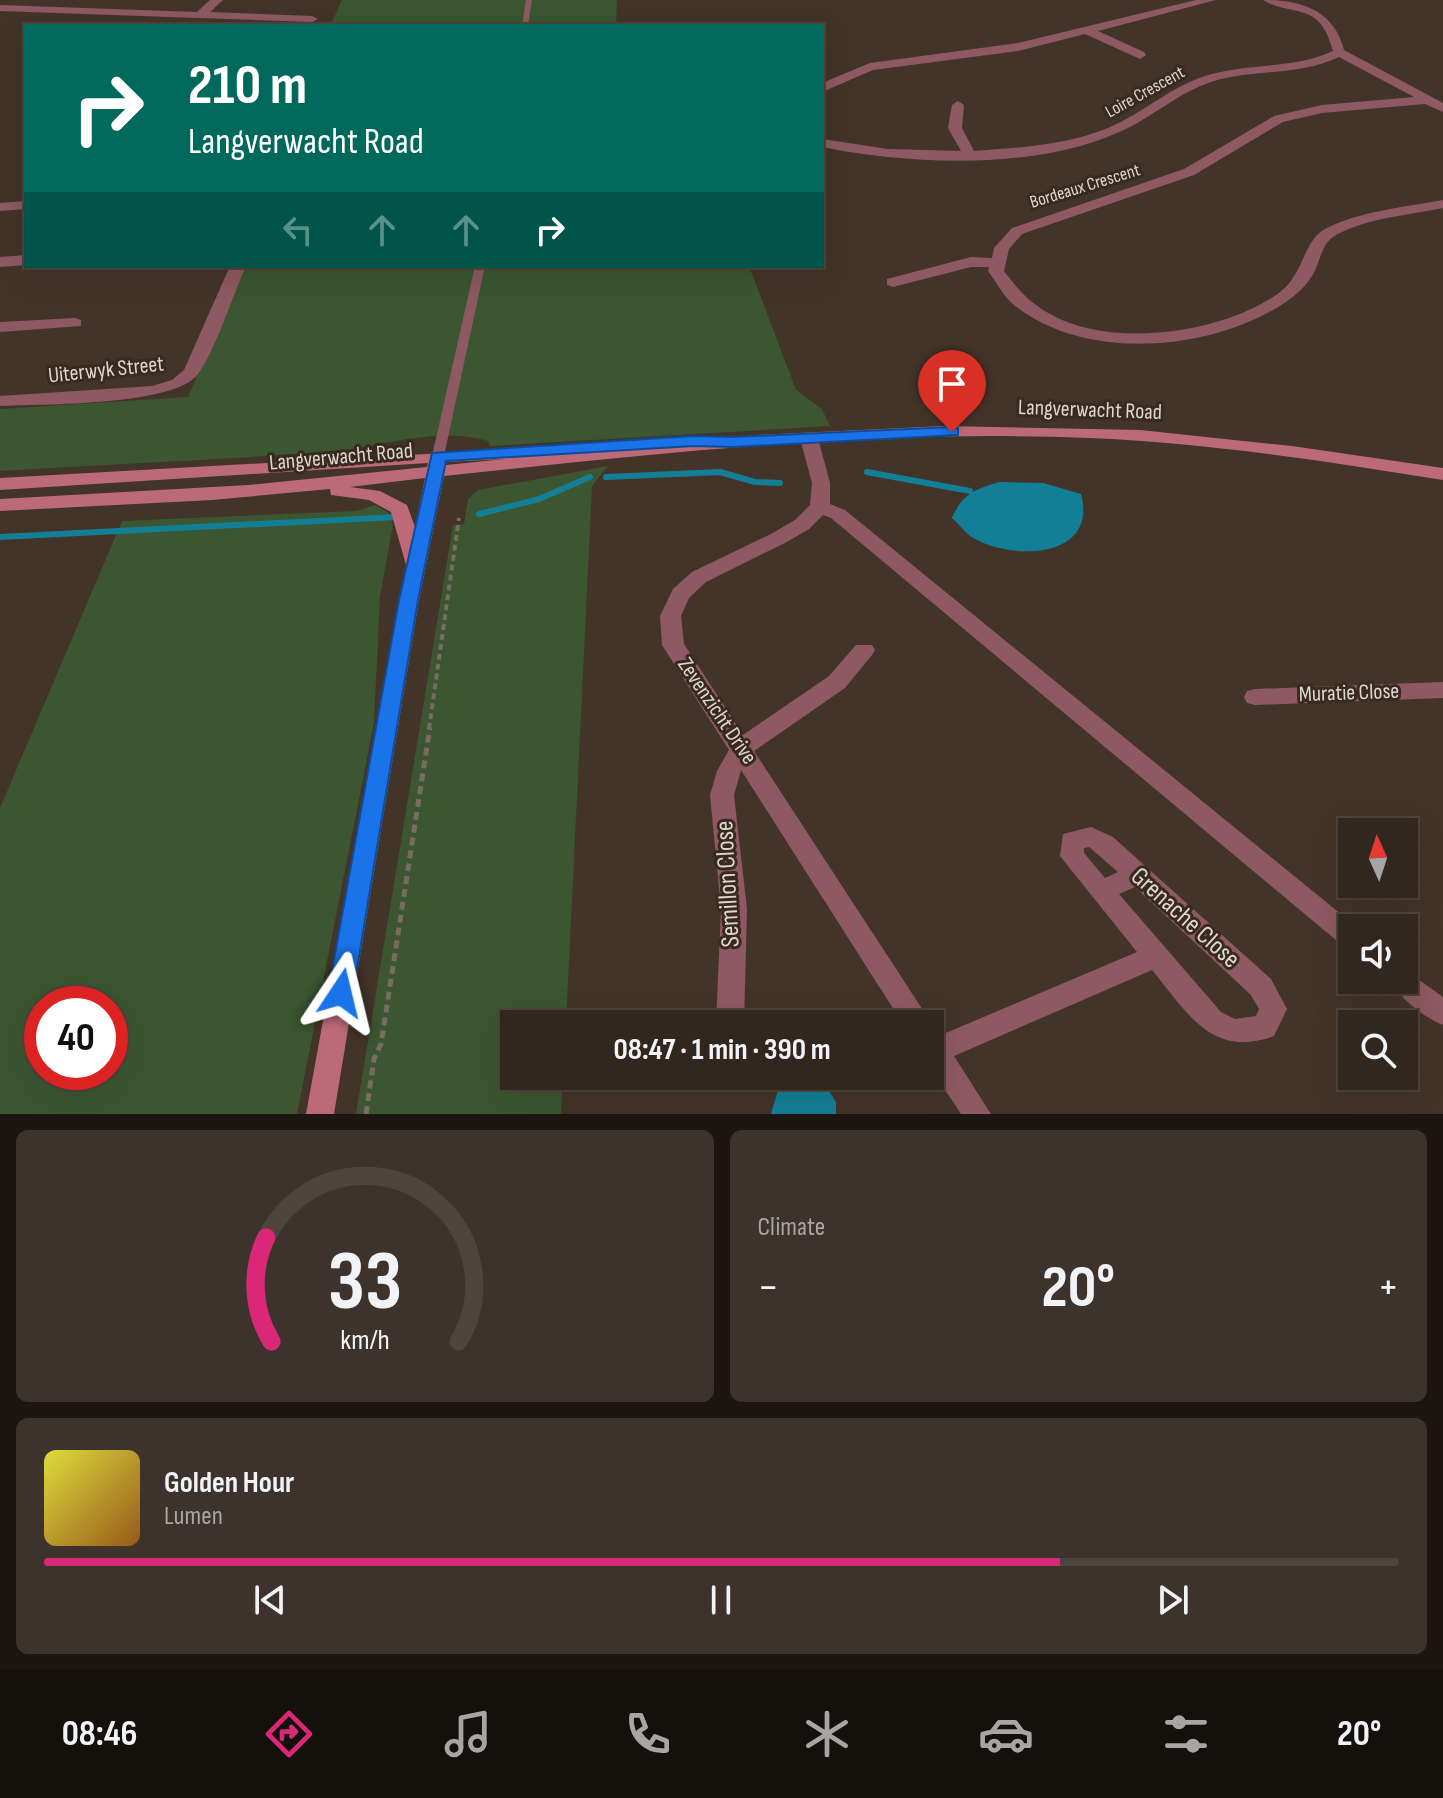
<!DOCTYPE html>
<html lang="en">
<head>
<meta charset="utf-8">
<style>
	:root { --surface:#32271f; --page:#3d332c; --text:#f1f3f6; --muted:#a8a5a4; --line:#4d443d; --accent:#db2777 }
	body { margin:0; font-family:"Sofia Sans Condensed",sans-serif; background:var(--page); color:var(--text); height:100vh; display:flex; flex-direction:column; font-size:30px; white-space:nowrap }
	* { box-sizing:border-box; margin:0 }
	p { font-size:26px; color:var(--muted) }
	.icon { flex:none; width:44px; height:44px; fill:none; stroke:currentColor; stroke-width:2; stroke-linecap:round; stroke-linejoin:round }
	.map { position:relative; height:1114px; overflow:hidden }
	.sheet { display:flex; flex-direction:column; gap:16px; padding:16px; background:#1c1511; flex:1 }
	.sheet>* { flex:none }
	.banner { position:absolute; left:24px; top:24px; width:800px; height:244px; border-radius:0px; box-shadow:0 8px 32px #0002,0 0 0 2px var(--line); background:#00695c; color:#fff; overflow:hidden }
	.needle { width:52px; rotate:357deg }
	.fabs { position:absolute; left:1338px; top:818px; display:grid; gap:16px }
	.fabs a { display:grid; place-items:center; width:80px; height:80px; border-radius:0px; background:var(--surface); box-shadow:0 8px 32px #0002,0 0 0 2px var(--line); font-size:40px }
	.speed { position:absolute; left:24px; top:986px; display:flex; gap:16px; font-size:40px; font-weight:700; text-align:center }
	.speed>* { display:grid; place-content:center; width:104px; height:104px; border-radius:50%; background:var(--surface); box-shadow:0 8px 32px #0002,0 0 0 2px var(--line); line-height:1 }
	.speed .limit { border:12px solid #d22; background:#fff; color:#111 }
	.pin { position:absolute; display:grid; place-items:center; width:68px; height:68px; color:#fff; margin:-82px -34px; border-radius:50% 50% 50% 0; rotate:-45deg; box-shadow:0 0 8px #0007 }
	.pin .icon { rotate:45deg }
	.me { position:absolute; width:88px; margin:-44px; rotate:10deg; stroke-linejoin:round; filter:drop-shadow(0 0 6px #0008) }
	.turn { display:flex; align-items:center; gap:28px; height:168px; padding:0 32px; font-size:36px }
	.turn .icon { width:104px; height:104px; stroke-width:2.5 }
	.turn b { display:block; font-size:56px; line-height:68px }
	.lanes { display:flex; align-items:center; height:76px; padding:0 32px; background:#0003; justify-content:center; gap:40px; direction:ltr }
	.lanes .off { opacity:.35 }
	.big { font-size:60px; font-weight:700; line-height:1.1 }
	.sheet .widget { flex:1; display:flex; flex-direction:column; justify-content:center; gap:12px; min-width:0; padding:0 28px; border-radius:12px; background:var(--page) }
	.sheet .dial { align-items:center; gap:0 }
	.dial svg { height:208px; overflow:visible; fill:none; stroke:var(--line); stroke-width:7; stroke-linecap:round; text-anchor:middle }
	.dial text { fill:var(--text); stroke:none }
	.song { display:flex; align-items:center; gap:24px }
	.cover { width:96px; height:96px; border-radius:12px; background:linear-gradient(135deg,hsl(60 70% 55%),hsl(30 70% 35%)) }
	.played { height:8px; border-radius:4px; background:linear-gradient(90deg,var(--accent) 75%,var(--line) 75%) }
	.keys { display:flex; justify-content:space-around; direction:ltr }
	.heat { display:flex; justify-content:space-between; align-items:center; font-size:44px; direction:ltr }
	.sheet .tiles { flex:1; display:grid; gap:16px; grid-template-columns:1fr 1fr }
	.widget:last-child { grid-column:span 2 }
	.trip { position:absolute; left:500px; top:1010px; width:444px; height:80px; border-radius:0px; background:var(--surface); box-shadow:0 8px 32px #0002,0 0 0 2px var(--line); font-weight:700; line-height:80px; text-align:center }
	.menu { display:flex; height:128px; justify-content:space-around; align-items:center; background:#14100c; color:var(--muted) }
	.menu .icon { width:56px; height:56px }
	.menu .current { color:var(--accent) }
	.menu b { font-size:36px; color:var(--text) }
	.map>svg:first-child { display:block }
</style>
</head>
<body>
<div class="map">
<svg width="1443" height="1114" viewBox="0 0 1443 1114">
	<rect width="100%" height="100%" fill="#433429"/>
	<g fill="#3b5631" fill-rule="evenodd">
		<path d="M342 0H617L616 26H330Z"/>
		<path d="M244 266H749L796 390 822 409 830 426 490 446 488 441C435 425 379 448 325 452 217 460 108 464 0 471V409L188 397Z"/>
		<path d="M608 466 592 486 566 1024H514V1076H563L561 1114H356L453 525 464 524 468 499 478 490Z"/>
		<path d="M375 505 389 513 393 525 380 596 374 723 297 1114H0V808L122 521 356 511ZM110 1004V1072H42V1004Z"/>
	</g>
	<g fill="#137f97">
		<path d="M999 482 1043 483 1081 494C1098 558 1016 561 975 539 967 535 959 524 952 518 962 494 976 489 999 482Z"/>
		<path d="M782 1076H820L836 1102V1114H771Z"/>
	</g>
	<g fill="none" stroke-linecap="round" stroke-linejoin="round">
		<g stroke="#137f97" stroke-width="6">
			<path d="M867 472 970 491"/>
			<path d="M606 477 720 472 755 482 780 483"/>
			<path d="M479 514 539 499 590 477"/>
			<path d="M0 537 397 517"/>
		</g>
		<path stroke="#786b61" stroke-width="4" stroke-dasharray="6 4" stroke-linecap="butt" d="M429 729 459 518"/>
		<path stroke="#786b61" stroke-width="5" stroke-dasharray="8 5" stroke-linecap="butt" d="M366 1114 374 1059 381 1044 430 727"/>
		<g fill="#8e5962" fill-rule="evenodd">
			<path d="M526 0H532L528 26H522Z"/>
			<path d="M475 266H485L444 456 438 459 432 456Z"/>
		</g>
		<g fill="#8e5962" fill-rule="evenodd">
			<path d="M210 0H223L210 12 312 16 318 19 312 22 0 11V5L197 12Z"/>
			<path d="M1196 0H1216L1098 31 1144 52 1146 55 1140 59 1085 34 1018 51 873 70 822 92V83L870 63 1018 43Z"/>
			<path d="M1263 0C1301 0 1334 10 1344 50L1443 103V112L1425 104 1322 113 1283 122 1194 175 1022 234 1009 249 1004 271C1018 290 1031 304 1052 315 1113 349 1226 333 1280 292 1304 274 1303 241 1325 229 1360 211 1405 207 1443 200V208C1408 215 1368 218 1336 235 1320 244 1321 262 1312 276 1306 286 1296 295 1286 302 1213 351 1086 363 1014 305 1004 297 996 282 988 271L989 267H971L893 287 887 285V279L971 257 992 258 994 248 1012 228 1184 169 1274 116 1322 105 1414 97 1339 57C1299 76 1255 69 1214 81 1178 92 1151 119 1117 133 1032 170 912 165 822 147V139L888 149 961 151 948 128 952 105 958 101 964 105 962 128 974 151C1019 148 1066 145 1108 128 1144 113 1173 84 1212 74 1253 63 1294 69 1333 51 1320 0 1293 18 1263 0Z"/>
			<path d="M26 201V209L0 211V203Z"/>
			<path d="M26 255V265L0 267V257Z"/>
			<path d="M230 266H246C233 295 215 351 198 374 175 406 41 404 0 406V396L152 386 172 380 184 370Z"/>
			<path d="M75 318 81 320V326L0 332V322Z"/>
			<path d="M809 433 818 438 830 483V504L845 510 1358 928H1352V949L1343 946 831 518 823 515 809 529 785 543 706 582 689 598 681 616 684 644 743 735 829 676 856 645H872L875 650 872 655 845 688 754 751 932 1024 930 1028V1024H903L741 770 734 795 747 909 744 1024H716L721 909 710 795 717 771 729 750 662 645 660 616 673 589 692 572 771 534 795 520 810 505 812 483 800 438Z"/>
			<path d="M1443 682V698L1255 705 1247 703 1244 697 1247 691 1255 689Z"/>
			<path d="M1091 827 1113 837 1271 979 1287 1009 1274 1036C1211 1059 1187 1012 1152 970L954 1056 991 1114H961L930 1067V1031L941 1035 1137 952 1060 856 1063 834ZM1089 847 1118 872 1105 878 1084 853V848ZM1135 887 1251 995 1259 1009 1256 1016 1235 1019 1221 1012 1119 894Z"/>
			<path d="M1404 969 1443 997V1025C1425 1018 1398 997 1390 980H1404Z"/>
			<path d="M714 1076H742V1077L738 1086 728 1090 718 1086Z"/>
		</g>
		<path fill="#bc6a78" fill-rule="evenodd" d="M944 426 1140 430 1292 446 1443 468V480C1326 461 1208 443 1089 438 874 429 658 453 444 476L419 600 334 1114H306L406 565 391 512 369 500 331 495 330 489 212 500 0 511V499L248 485 427 467 428 463 0 490V478L513 449 516 453 508 458 755 435ZM505 459 446 465 447 462ZM425 478 415 527 407 505 380 491 350 487Z"/>
	</g>
	<path fill="#1a73e8" stroke="#114b97" stroke-width="2" d="M952 427 958 428V435L733 447 693 446 446 461 418 600 353 993 349 1001 341 1004 332 1001 328 993 399 600 432 453 693 436 733 437Z"/>
	<g text-anchor="middle" dominant-baseline="central" stroke-width="6" stroke-linejoin="round" paint-order="stroke">
		<g font-size="18" fill="#dfd6cf" stroke="#392a1f">
			<text transform="translate(1145 92) rotate(-29)">Loire Crescent</text>
			<text transform="translate(1085 186) rotate(-17)">Bordeaux Crescent</text>
		</g>
		<g font-size="22" fill="#dfd6cf" stroke="#392a1f">
			<text transform="translate(106 370) rotate(-6)">Uiterwyk Street</text>
			<text transform="translate(1090 410) rotate(2)">Langverwacht Road</text>
			<text transform="translate(341 457) rotate(-5)">Langverwacht Road</text>
			<text transform="translate(1349 693) rotate(-2)">Muratie Close</text>
			<text transform="translate(717 711) rotate(56)">Zevenzicht Drive</text>
		</g>
		<g font-size="26" fill="#dfd6cf" stroke="#392a1f">
			<text transform="translate(728 884) rotate(-93)">Semillon Close</text>
			<text transform="translate(1185 918) rotate(42)">Grenache Close</text>
		</g>
	</g>
</svg>
<div class="fabs">
<a><svg class="needle" viewBox="-14 -14 28 28"><path d="M0-13l5 13h-10z" fill="#e53935"/><path d="M0 13l5-13h-10z" fill="#a8a5a4"/></svg></a>
<a><svg class="icon" aria-label="sound" viewBox="0 0 24 24"><path d="M4 9h4l5-4v14l-5-4H4zM17 9q2 3 0 6"/></svg></a>
<a><svg class="icon" aria-label="search" viewBox="0 0 24 24"><circle cx="10" cy="10" r="6"/><path d="M15 15l6 6"/></svg></a>
</div>
<div class="speed"><div class="limit">40</div></div>
<div class="pin" style="left:952px;top:432px;background:#d93025"><svg class="icon" aria-label="arrive" viewBox="0 0 24 24"><path d="M6 21V4h12l-3 4 3 4H6"/></svg></div>
<svg class="me" style="left:341px;top:993px" viewBox="-20 -20 40 40"><path d="M0-17L14 15 0 8-14 15z" fill="#1a73e8" stroke="#fff" stroke-width="4"/></svg>
<div class="trip">08:47 · 1 min · 390 m</div>
<div class="banner">
<div class="turn"><svg class="icon" aria-label="right" viewBox="0 0 24 24"><path d="M7 20v-9h11M14 6l5 5-5 5"/></svg><div><b>210 m</b>Langverwacht Road</div></div>
<div class="lanes"><svg class="icon off" aria-label="left" viewBox="0 0 24 24"><path d="M17 20v-9H6M10 6l-5 5 5 5"/></svg><svg class="icon off" aria-label="ahead" viewBox="0 0 24 24"><path d="M12 20V5M6 11l6-6 6 6"/></svg><svg class="icon off" aria-label="ahead" viewBox="0 0 24 24"><path d="M12 20V5M6 11l6-6 6 6"/></svg><svg class="icon" aria-label="right" viewBox="0 0 24 24"><path d="M7 20v-9h11M14 6l5 5-5 5"/></svg></div>
</div>
</div>
<section class="sheet">
<div class="tiles">
<div class="widget dial"><svg viewBox="0 0 100 80">
<path d="M14 69A42 42 0 1 1 86 69"/>
<path d="M14 69A42 42 0 0 1 12 29" stroke="#db2777"/>
<text x="50" y="56" font-size="32" font-weight="700">33</text>
<text x="50" y="72" font-size="11">km/h</text>
</svg></div>
<div class="widget"><p>Climate</p>
<div class="heat"><a>−</a><b class="big">20°</b><a>+</a></div>
</div>
<div class="widget">
<div class="song"><i class="cover"></i><div><b>Golden Hour</b><p>Lumen</p></div></div>
<div class="played"></div>
<div class="keys"><svg class="icon" aria-label="previous" viewBox="0 0 24 24"><path d="M18 5L8 12l10 7zM5 5v14"/></svg><svg class="icon" aria-label="pause" viewBox="0 0 24 24"><path d="M8 5v14M16 5v14"/></svg><svg class="icon" aria-label="next" viewBox="0 0 24 24"><path d="M6 5l10 7-10 7zM19 5v14"/></svg></div>
</div>
</div>
</section>
<nav class="menu">
<b>08:46</b>
<svg class="icon current" aria-label="directions" viewBox="0 0 24 24"><path d="M12 3l9 9-9 9-9-9zM9 14v-3h6M13 9l2 2-2 2"/></svg>
<svg class="icon" aria-label="music" viewBox="0 0 24 24"><path d="M9 18V5l10-2v13"/><circle cx="6" cy="18" r="3"/><circle cx="16" cy="16" r="3"/></svg>
<svg class="icon" aria-label="phone" viewBox="0 0 24 24"><path d="M5 4h4l2 5-3 2q2 4 5 5l2-3 5 2v4C11 20 4 13 5 4z"/></svg>
<svg class="icon" aria-label="climate" viewBox="0 0 24 24"><path d="M12 3v18M4 7l16 10M4 17L20 7"/></svg>
<svg class="icon" aria-label="car" viewBox="0 0 24 24"><path d="M5 17H2v-5l4-1 3-4h7l3 4 3 1v5h-3M9 17h6M6 11h13"/><circle cx="7" cy="17" r="2"/><circle cx="17" cy="17" r="2"/></svg>
<svg class="icon" aria-label="filters" viewBox="0 0 24 24"><path d="M4 7h16M4 17h16"/><circle cx="9" cy="7" r="2"/><circle cx="15" cy="17" r="2"/></svg>
<b>20°</b>
</nav>
</body>
</html>
